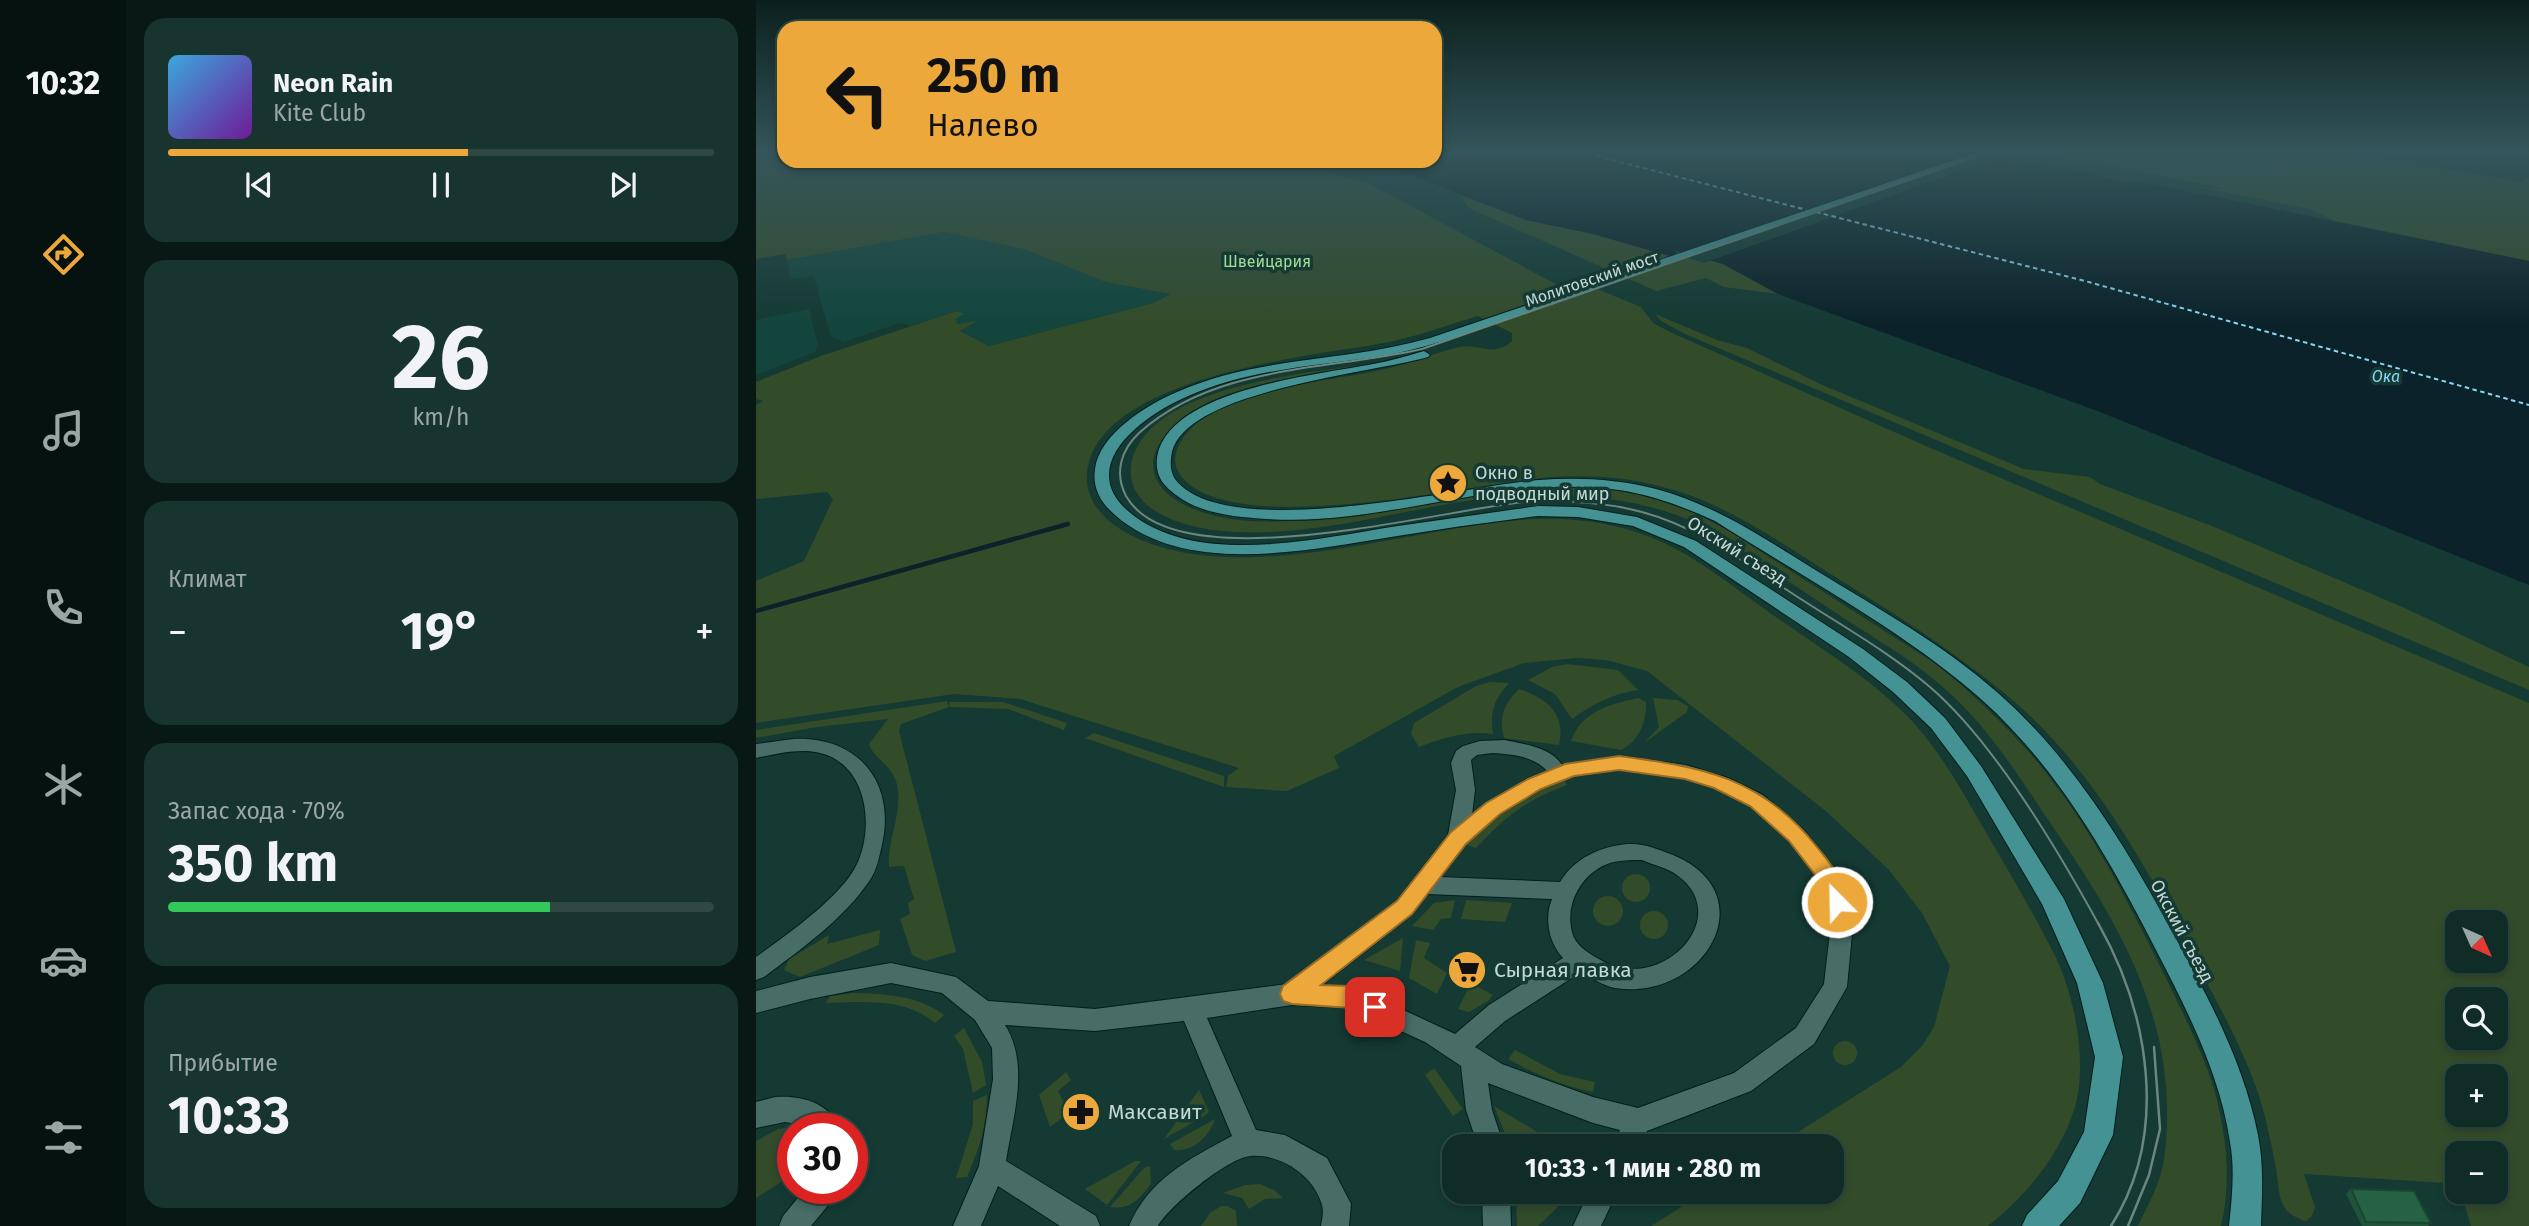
<!DOCTYPE html>
<html lang="ru">
<head>
<meta charset="utf-8">
<style>
	:root { --surface:#0f2c26; --page:#18342e; --text:#f1f3f6; --muted:#9ba7a7; --line:#2f4843; --accent:#eda83b }
	body { margin:0; font-family:"Fira Sans",sans-serif; background:var(--page); color:var(--text); height:100vh; display:flex; flex-direction:column; font-size:26px; white-space:nowrap }
	* { box-sizing:border-box; margin:0 }
	p { font-size:23px; color:var(--muted) }
	.icon { flex:none; width:38px; height:38px; fill:none; stroke:currentColor; stroke-width:2; stroke-linecap:round; stroke-linejoin:round }
	.map { position:relative; flex:1; overflow:hidden }
	.panel { display:flex; flex-direction:column; gap:18px; padding:18px; background:#081815; width:630px }
	.panel>* { flex:none }
	.guide { position:absolute; left:21px; top:21px; width:665px; height:147px; border-radius:21px; box-shadow:0 4px 10px #0003,0 0 0 2px var(--line); background:#eda83b; color:#111; overflow:hidden }
	.needle { width:46px; rotate:135deg }
	.tools { position:absolute; left:1689px; top:910px; display:grid; gap:14px }
	.tools a { display:grid; place-items:center; width:63px; height:63px; border-radius:14px; background:var(--surface); box-shadow:0 4px 10px #0003,0 0 0 2px var(--line); font-size:35px }
	.speed { position:absolute; left:21px; top:1113px; display:flex; gap:14px; font-size:35px; font-weight:700; text-align:center }
	.speed>* { display:grid; place-content:center; width:91px; height:91px; border-radius:50%; background:var(--surface); box-shadow:0 4px 10px #0003,0 0 0 2px var(--line); line-height:1 }
	.speed .limit { border:10px solid #d22; background:#fff; color:#111 }
	.pin { position:absolute; display:grid; place-items:center; width:60px; height:60px; color:#fff; margin:-30px; border-radius:14px; box-shadow:0 4px 10px #0006 }
	.me { position:absolute; width:77px; margin:-38px; rotate:337deg; stroke-linejoin:round; filter:drop-shadow(0 0 5px #0008) }
	.turn { display:flex; align-items:center; gap:24px; height:147px; padding:0 35px; font-size:32px }
	.turn .icon { width:91px; height:91px; stroke-width:2.5 }
	.turn b { display:block; font-size:49px; line-height:60px }
	.big { font-size:52px; font-weight:700; line-height:1.1 }
	.panel .card { flex:1; display:flex; flex-direction:column; justify-content:center; gap:10px; min-width:0; padding:0 24px; border-radius:21px; background:var(--page) }
	.panel .dial { align-items:center; gap:0 }
	.dial b { font-size:91px; line-height:1 }
	.song { display:flex; align-items:center; gap:21px }
	.cover { width:84px; height:84px; border-radius:10px; background:linear-gradient(135deg,hsl(200 70% 55%),hsl(280 70% 35%)) }
	.played { height:7px; border-radius:4px; background:linear-gradient(90deg,var(--accent) 55%,var(--line) 55%) }
	.keys { display:flex; justify-content:space-around; direction:ltr }
	.heat { display:flex; justify-content:space-between; align-items:center; font-size:38px; direction:ltr }
	.charge { height:10px; border-radius:5px; background:linear-gradient(90deg,#34c759 70%,var(--line) 0) }
	.trip { position:absolute; left:686px; top:1134px; width:402px; height:70px; border-radius:21px; background:var(--surface); box-shadow:0 4px 10px #0003,0 0 0 2px var(--line); font-weight:700; line-height:70px; text-align:center }
	main { display:flex; flex:1; min-height:0 }
	.dock { display:flex; flex-direction:column; width:126px; justify-content:space-around; align-items:center; background:#06120f; color:var(--muted) }
	.dock .icon { width:49px; height:49px }
	.dock .on { color:var(--accent) }
	.dock b { font-size:32px; color:var(--text) }
	.map>svg:first-child { display:block }
</style>
</head>
<body>
<main>
<nav class="dock">
<b>10:32</b>
<svg class="icon on" aria-label="directions" viewBox="0 0 24 24"><path d="M12 3l9 9-9 9-9-9zM9 14v-3h6M13 9l2 2-2 2"/></svg>
<svg class="icon" aria-label="music" viewBox="0 0 24 24"><path d="M9 18V5l10-2v13"/><circle cx="6" cy="18" r="3"/><circle cx="16" cy="16" r="3"/></svg>
<svg class="icon" aria-label="phone" viewBox="0 0 24 24"><path d="M5 4h4l2 5-3 2q2 4 5 5l2-3 5 2v4C11 20 4 13 5 4z"/></svg>
<svg class="icon" aria-label="climate" viewBox="0 0 24 24"><path d="M12 3v18M4 7l16 10M4 17L20 7"/></svg>
<svg class="icon" aria-label="car" viewBox="0 0 24 24"><path d="M5 17H2v-5l4-1 3-4h7l3 4 3 1v5h-3M9 17h6M6 11h13"/><circle cx="7" cy="17" r="2"/><circle cx="17" cy="17" r="2"/></svg>
<svg class="icon" aria-label="filters" viewBox="0 0 24 24"><path d="M4 7h16M4 17h16"/><circle cx="9" cy="7" r="2"/><circle cx="15" cy="17" r="2"/></svg>
</nav>
<section class="panel">
<div class="card">
<div class="song"><i class="cover"></i><div><b>Neon Rain</b><p>Kite Club</p></div></div>
<div class="played"></div>
<div class="keys"><svg class="icon" aria-label="previous" viewBox="0 0 24 24"><path d="M18 5L8 12l10 7zM5 5v14"/></svg><svg class="icon" aria-label="pause" viewBox="0 0 24 24"><path d="M8 5v14M16 5v14"/></svg><svg class="icon" aria-label="next" viewBox="0 0 24 24"><path d="M6 5l10 7-10 7zM19 5v14"/></svg></div>
</div>
<div class="card dial"><b>26</b><p>km/h</p></div>
<div class="card"><p>Климат</p>
<div class="heat"><a>−</a><b class="big">19°</b><a>+</a></div>
</div>
<div class="card"><p>Запас хода · 70%</p><b class="big">350 km</b><div class="charge"></div></div>
<div class="card"><p>Прибытие</p><b class="big">10:33</b></div>
</section>
<div class="map">
<svg width="1773" height="1226" viewBox="0 0 1773 1226">
	<rect width="100%" height="100%" fill="#143a33"/>
	<g fill="#13453d">
		<path d="M188 232 271 250 349 282 416 294 397 303 233 346 203 330 218 322 202 324 198 319 201 311 155 326 144 323 87 342 74 335 58 276 35 279 31 260Z"/>
		<path d="M53 309 62 345 59 352 0 375V320Z"/>
	</g>
	<g fill="#324c2a" fill-rule="evenodd">
		<path d="M0 152H28V161H531L614 184 809 289 829 284 885 307 897 323 914 332 1172 447 1773 703V1226H1715L1708 1203 1690 1183 1548 1174 1559 1207 1556 1216 1550 1221C1540 1218 1532 1214 1527 1205 1522 1195 1522 1179 1520 1168 1515 1142 1510 1118 1502 1093 1488 1051 1466 1011 1445 972 1394 872 1335 763 1247 692 1192 647 1133 610 1073 573 1019 539 966 501 903 486 869 477 834 475 798 477 719 482 477 542 425 476 414 462 420 445 431 433 474 385 570 383 629 369 654 364 678 353 703 347 723 343 737 358 756 341V333L722 316C691 325 660 337 628 343 555 356 339 377 331 474 329 498 345 517 364 529 474 596 658 524 779 519 817 517 859 523 894 537 936 553 973 584 1010 610 1055 642 1104 671 1144 709 1180 743 1203 786 1228 829 1251 868 1274 907 1295 948 1318 990 1333 1063 1318 1110 1304 1155 1269 1197 1232 1226H895L949 1192H1076V1146H1020L1145 1067 1166 1046 1178 1027 1194 966 1166 913 1133 870 1071 812 891 671 850 660 821 658 768 663 702 687 578 756 583 768 531 791 470 787 472 776 483 768 264 699 198 694 0 723V581L48 561 77 499 71 492 0 499V405L7 401 0 399V382L65 356 201 311 208 314 199 319 202 324 221 321 204 331 233 346 397 303 415 294 349 282 271 250 188 232 31 260 30 254 0 259ZM1701 922H1740V961H1701ZM1701 999H1740V1038H1701ZM1701 1076H1740V1115H1701ZM1701 1153H1740V1192H1701Z"/>
		<path d="M1310 152H1586L1767 182 1773 177V261L1579 221 1554 209 1440 187 1465 189 1462 187 1302 156Z"/>
		<path d="M706 196 770 220 837 234 920 258 919 250 967 264 1022 294 968 287 950 278 900 291 717 210 710 205Z"/>
		<path d="M899 314 961 340 991 348 1064 384 1268 469 1334 477 1344 484 1456 526 1651 609 1773 667V690L929 334 905 321Z"/>
		<path d="M634 361C568 376 444 379 405 441 398 452 395 463 399 476 409 502 444 513 469 518 514 526 561 519 606 513 697 500 797 474 889 495 918 502 945 516 971 530L1177 662C1213 690 1247 722 1277 757 1332 821 1370 898 1408 974 1427 1014 1450 1057 1461 1100 1471 1142 1475 1184 1465 1226H1382C1390 1209 1400 1191 1405 1173 1410 1155 1411 1134 1411 1115 1412 1006 1358 916 1299 830 1265 780 1234 728 1188 688 1156 659 1116 637 1080 613 1034 583 989 551 942 524 876 493 803 493 732 502L724 499C636 511 547 541 457 530 430 526 393 516 379 490 372 476 374 462 380 449 414 380 567 372 634 361Z"/>
		<path d="M811 664 862 670 882 690C856 694 837 704 816 719L799 694 772 680 796 667Z"/>
		<path d="M734 682 753 683C738 700 734 710 737 734 711 730 687 738 663 747L655 734 658 723 720 686Z"/>
		<path d="M763 689C791 698 810 714 803 745L748 738C742 717 748 704 763 689Z"/>
		<path d="M882 698 890 702C891 721 883 741 865 750L815 741C825 711 855 704 882 698Z"/>
		<path d="M897 698 921 700 932 706 931 712 888 743 903 727Z"/>
		<path d="M191 701 193 707 145 724 143 731 200 952 169 961 156 955 144 919 154 914 152 903 158 899 148 866 133 867C131 841 145 817 142 790 139 765 118 760 113 744L132 719 61 727 0 738V730Z"/>
		<path d="M193 702H247L311 723 308 730 252 709 194 707Z"/>
		<path d="M338 733 468 776V787L329 738Z"/>
		<path d="M807 778 811 785C769 801 750 816 720 848L711 845C740 813 768 795 807 778Z"/>
		<circle cx="880" cy="888" r="14"/>
		<circle cx="852" cy="911" r="15"/>
		<path d="M699 900 695 918 685 919 677 930 656 926 678 903Z"/>
		<path d="M710 900 756 903 749 922 705 919Z"/>
		<circle cx="898" cy="925" r="14"/>
		<path d="M124 930 123 945 44 977 28 970 33 959 73 935 71 944Z"/>
		<path d="M647 938 644 971 608 960Z"/>
		<path d="M660 940 674 943 668 958 691 973 681 994 653 978Z"/>
		<path d="M715 983 737 995 732 1001 713 1012 702 1009Z"/>
		<path d="M98 993C131 994 161 995 188 1015L179 1023C149 997 106 1002 70 1003L74 996Z"/>
		<path d="M208 1028 226 1062 230 1085 217 1093 207 1049 198 1036Z"/>
		<circle cx="1089" cy="1053" r="12"/>
		<path d="M759 1050 804 1074 839 1082 837 1092C806 1086 779 1074 752 1059Z"/>
		<path d="M678 1068 707 1109 697 1116 669 1075Z"/>
		<path d="M310 1072 315 1080 302 1091 313 1113 294 1127 283 1095Z"/>
		<path d="M443 1090 453 1112 447 1117 408 1139Z"/>
		<path d="M231 1095C231 1126 223 1149 211 1177L200 1178 217 1124V1101Z"/>
		<path d="M738 1106 783 1133 787 1146H754Z"/>
		<path d="M459 1119C453 1137 437 1152 418 1150L414 1144Z"/>
		<path d="M41 1126 44 1129H37V1171L25 1182 0 1198V1141L22 1129Z"/>
		<path d="M379 1161H385L351 1205 329 1189Z"/>
		<path d="M394 1166 395 1184C383 1199 375 1210 354 1207L388 1168Z"/>
		<path d="M504 1184 518 1190 527 1198 509 1199 493 1209 486 1198 467 1193 489 1185Z"/>
		<path d="M760 1192H798L802 1207 782 1226H761Z"/>
		<path d="M465 1206H471L480 1211 481 1226H445L454 1213Z"/>
	</g>
	<path fill="#0b222a" d="M679 152H1197L1339 173 1336 174 1377 183 1381 181 1773 261V585L1344 412 1022 294 967 264 920 251 921 258 837 234 770 220 620 161H679Z"/>
	<path fill="#143a33" d="M1219 152 1249 155 948 263 924 255 922 262 909 259Z"/>
	<g fill="none" stroke-linecap="round" stroke-linejoin="round">
		<path stroke="#0b222a" stroke-width="4.5" d="M0 611 312 524"/>
		<g stroke="#88d8f5" stroke-width="2" stroke-dasharray="4.5 3.5" stroke-linecap="butt">
			<path d="M825 152 1051 210"/>
			<path d="M1060 212 1329 281 1773 405"/>
		</g>
		<g stroke="#031f1b" stroke-width="2">
			<g id="minor">
				<path d="M37 739C102 736 140 782 126 845 123 857 121 870 114 880 87 920 45 949 8 977L0 980V957C29 936 84 898 100 866 119 829 112 764 64 753 44 748 20 754 0 758V744Z"/>
				<path d="M748 740C768 744 795 747 806 765L863 756 930 765 972 778 1007 795 1047 829 1083 875 1097 923 1091 987 1058 1044 995 1091 891 1131 884 1146H857L864 1130 837 1123 732 1083 736 1110 748 1146H722L710 1110 705 1066 669 1042 594 1008 536 1005 451 1018 500 1130 529 1135 571 1158 595 1204 593 1226H565C566 1220 568 1211 566 1205 558 1176 526 1154 495 1156 473 1157 413 1206 402 1226H373C393 1179 433 1159 476 1136L428 1021 339 1031 249 1025C274 1064 257 1117 250 1161L340 1216 344 1226H304L242 1186 225 1226H197L223 1166 237 1079 236 1048 219 1020 186 993 135 983 54 999 0 1013V991L54 977 135 963 200 977 232 1001 339 1009 531 984 640 902 692 835 700 790 695 763 700 751 707 746 724 741ZM736 753C754 754 778 756 791 771L771 779 716 815 719 790 715 760 721 755ZM863 770 930 779 958 788 993 805 1033 841 1066 884 1075 923 1068 984 1040 1028 978 1073 882 1108 837 1097 746 1064 719 1047 749 1021 825 972C835 977 847 986 859 988 948 1002 1011 894 917 855 901 849 889 843 871 844 843 847 819 858 804 882L684 877 709 844 744 814 785 789 818 776ZM886 860C897 865 912 868 921 875 974 913 918 981 861 967 854 966 847 961 841 958 831 952 819 945 816 932 809 905 824 876 849 865 860 860 874 860 886 860ZM671 894 796 899C788 919 793 943 807 958L733 1005 699 1034 596 986 566 985 656 914Z"/>
				<path d="M19 1097C45 1095 73 1102 84 1129H53L48 1125 29 1122 0 1128V1102Z"/>
				<path d="M50 1188H82L78 1198 55 1226H23L27 1216Z"/>
				<path d="M726 1192H754L755 1226H727Z"/>
				<path d="M833 1192H861L845 1226H817Z"/>
			</g>
		</g>
		<g stroke="#031f1b" stroke-width="2">
			<g id="major">
				<path d="M1222 152H1233L709 334C684 342 658 350 632 355 564 366 494 368 430 397 382 418 314 471 381 518 448 565 560 539 635 527 684 520 733 513 782 506L822 507 881 517 940 541 1107 649 1151 682 1189 718 1225 766 1308 899 1347 983 1367 1057 1357 1135 1324 1203 1303 1226H1266L1271 1215 1302 1181 1328 1132 1339 1057 1321 983 1286 904 1211 776 1175 728 1137 692 1093 657 928 547 877 526 822 517 782 516C733 522 684 529 635 537 551 550 429 577 359 515 345 503 336 488 339 469 343 434 392 404 421 392 501 356 591 362 674 338Z"/>
				<path d="M668 351 674 355 672 357C617 373 431 390 416 452 414 461 414 472 419 479 469 545 707 486 783 480 822 477 861 479 900 489 960 505 1009 539 1061 571 1123 609 1188 645 1242 693 1318 760 1370 847 1418 935 1453 998 1488 1064 1502 1135 1508 1165 1506 1196 1505 1226H1473C1476 1198 1479 1169 1474 1142 1464 1074 1431 1010 1400 950 1354 860 1303 769 1226 700 1150 632 1045 576 959 521 928 507 897 495 863 490 745 473 629 527 511 519 476 517 433 513 408 484 400 475 399 461 403 449 425 388 561 375 617 364 634 361 651 356 668 351Z"/>
			</g>
		</g>
		<use href="#minor" fill="#486d66" fill-rule="evenodd"/>
		<use href="#major" fill="#459294" fill-rule="evenodd"/>
		<path stroke="#6a8781" stroke-width="2" d="M1234 152 666 349C570 371 460 364 383 433 365 450 358 473 370 496 420 584 688 508 771 502 810 500 848 502 886 512 942 527 986 561 1034 592 1081 623 1132 651 1174 687 1238 742 1302 850 1343 925"/>
		<g stroke="#6a8781" stroke-width="2.5">
			<path d="M1342 923C1393 1013 1414 1134 1355 1226"/>
			<path d="M1372 1226 1393 1175 1404 1129 1398 1047"/>
		</g>
	</g>
	<path fill="#20543a" d="M1595 1189 1675 1223 1672 1226H1606L1590 1194Z"/>
	<path fill="#256244" stroke="#1a4530" stroke-width="2" d="M1595 1189 1658 1191 1675 1223 1610 1222Z"/>
	<linearGradient id="sky" x2="0" y2="1"><stop stop-color="#0b201c"/><stop offset="0.47" stop-color="#34555b"/><stop offset="1" stop-color="#34555b" stop-opacity="0"/></linearGradient>
	<rect width="1773" height="324" fill="url(#sky)"/>
	<path fill="#eda83b" stroke="#9a6d26" stroke-width="2" d="M863 756C946 767 1006 777 1061 847 1077 867 1086 877 1092 902L1089 909 1081 911 1073 909 1066 884 1033 841 994 806 958 788 929 779 863 770 818 776 785 789 744 814 710 844 656 914 565 985 596 986 627 1000 631 1007 627 1015 619 1019 595 1008 536 1004 527 1001 524 994 527 986 641 901 695 832 730 803 772 779 809 764Z"/>
	<defs>
		<g id="sight-disc" transform="scale(2.0125)"><circle r="9.5" fill="#eda83b" stroke="#143a33"/><path d="M0-6L1.8-2.2L6-1.7L2.9 1.2L3.7 5.4L0 3.3L-3.7 5.4L-2.9 1.2L-6-1.7L-1.8-2.2Z" fill="#111"/></g>
		<g id="supermarket-disc" transform="scale(2.0125)"><circle r="9.5" fill="#eda83b" stroke="#143a33"/><path d="M-6-5.5h2.5l.6 2H6L4.5 2H-2.5L-4.4-4H-6ZM-1.5 3.2a1.3 1.3 0 1 0 .1 0ZM3 3.2a1.3 1.3 0 1 0 .1 0Z" fill="#111"/></g>
		<g id="pharmacy-disc" transform="scale(2.0125)"><circle r="9.5" fill="#eda83b" stroke="#143a33"/><path d="M-2-6h4v4h4v4h-4v4h-4v-4h-4v-4h4Z" fill="#111"/></g>
	</defs>
	<g fill-rule="evenodd">
		<use href="#sight-disc" x="692" y="483"/>
		<use href="#supermarket-disc" x="711" y="970"/>
		<use href="#pharmacy-disc" x="325" y="1112"/>
	</g>
	<g text-anchor="middle" dominant-baseline="central" stroke-width="7" stroke-linejoin="round" paint-order="stroke">
		<g font-size="16" fill="#a6dc95" stroke="#143a33">
			<text x="511" y="261">Швейцария</text>
		</g>
		<g font-size="16" fill="#c4d8d4" stroke="#143a33">
			<text transform="translate(836 279) rotate(-19)">Молитовский мост</text>
		</g>
		<g font-size="16" font-style="italic" fill="#88d8f5" stroke="#143a33">
			<text x="1630" y="376">Ока</text>
		</g>
		<g font-size="18" fill="#c4d8d4" stroke="#143a33" text-anchor="start">
			<text x="719" y="473">Окно в<tspan x="719" dy="21">подводный мир</tspan></text>
		</g>
		<g font-size="18" fill="#c4d8d4" stroke="#143a33">
			<text transform="translate(981 551) rotate(32)">Окский съезд</text>
			<text transform="translate(1426 931) rotate(62)">Окский съезд</text>
		</g>
		<g font-size="21" fill="#c4d8d4" stroke="#143a33" text-anchor="start">
			<text x="738" y="970">Сырная лавка</text>
			<text x="352" y="1112">Максавит</text>
		</g>
	</g>
</svg>
<div class="tools">
<a><svg class="needle" viewBox="-14 -14 28 28"><path d="M0-13l5 13h-10z" fill="#e53935"/><path d="M0 13l5-13h-10z" fill="#9ba7a7"/></svg></a>
<a><svg class="icon" aria-label="search" viewBox="0 0 24 24"><circle cx="10" cy="10" r="6"/><path d="M15 15l6 6"/></svg></a>
<a>+</a>
<a>−</a>
</div>
<div class="speed"><div class="limit">30</div></div>
<div class="pin" style="left:619px;top:1007px;background:#d93025"><svg class="icon" aria-label="arrive" viewBox="0 0 24 24"><path d="M6 21V4h12l-3 4 3 4H6"/></svg></div>
<svg class="me" style="left:1081px;top:902px" viewBox="-20 -20 40 40"><circle r="17" fill="#eda83b" stroke="#fff" stroke-width="3"/><path d="M0-11L8 9 0 5-8 9z" fill="#fff"/></svg>
<div class="trip">10:33 · 1 мин · 280 m</div>
<div class="guide">
<div class="turn"><svg class="icon" aria-label="left" viewBox="0 0 24 24"><path d="M17 20v-9H6M10 6l-5 5 5 5"/></svg><div><b>250 m</b>Налево</div></div>
</div>
</div>
</main>
</body>
</html>
